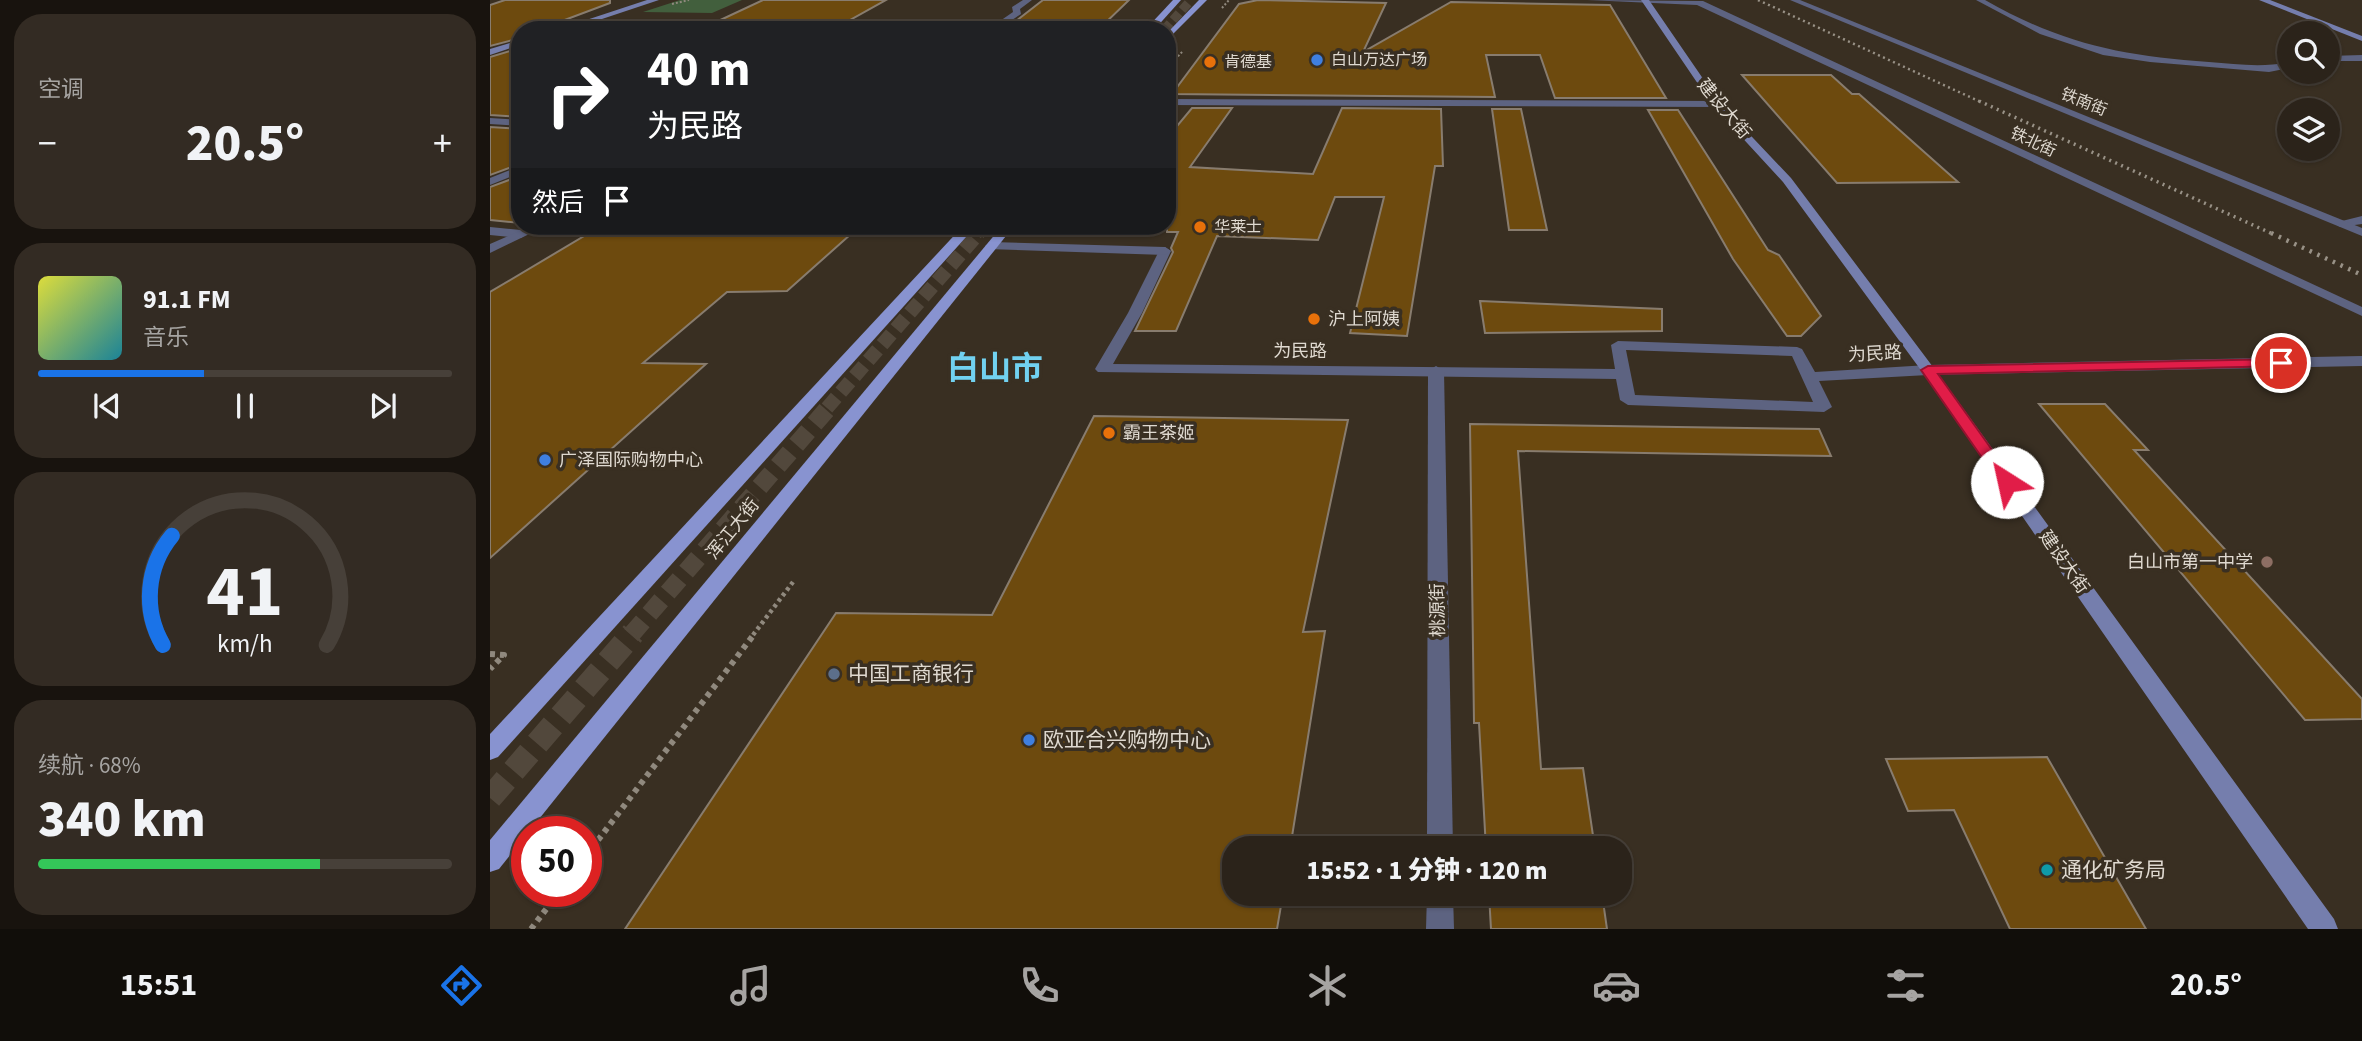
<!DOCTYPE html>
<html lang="zh">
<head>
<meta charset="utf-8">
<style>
	:root { --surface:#2b231a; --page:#332b23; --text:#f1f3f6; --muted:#a6a4a2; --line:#474039; --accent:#1a73e8 }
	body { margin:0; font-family:"Source Sans 3","Noto Sans SC",sans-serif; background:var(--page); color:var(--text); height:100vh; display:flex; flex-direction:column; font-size:26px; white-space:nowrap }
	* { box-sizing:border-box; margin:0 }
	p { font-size:23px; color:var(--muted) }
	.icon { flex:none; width:38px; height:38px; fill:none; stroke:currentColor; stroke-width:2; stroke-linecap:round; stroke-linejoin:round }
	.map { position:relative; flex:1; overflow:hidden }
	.details { display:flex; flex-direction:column; gap:14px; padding:14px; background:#18130e; width:490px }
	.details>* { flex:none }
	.banner { position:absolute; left:21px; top:21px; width:665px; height:214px; border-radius:28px; box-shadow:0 2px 5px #0004,0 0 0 2px var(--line); background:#202124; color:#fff; overflow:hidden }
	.controls { position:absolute; left:1787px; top:21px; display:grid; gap:14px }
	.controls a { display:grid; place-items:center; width:63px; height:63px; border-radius:50%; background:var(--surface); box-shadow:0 2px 5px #0004,0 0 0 2px var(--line); font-size:35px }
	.speed { position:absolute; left:21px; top:816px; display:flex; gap:14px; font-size:35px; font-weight:700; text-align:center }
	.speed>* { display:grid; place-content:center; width:91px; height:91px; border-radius:50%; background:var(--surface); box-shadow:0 2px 5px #0004,0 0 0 2px var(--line); line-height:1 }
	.speed .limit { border:10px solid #d22; background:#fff; color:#111 }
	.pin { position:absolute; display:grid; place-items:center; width:60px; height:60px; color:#fff; margin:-30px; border:4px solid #fff; border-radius:50%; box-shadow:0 2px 7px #0007 }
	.me { position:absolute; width:77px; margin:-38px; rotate:325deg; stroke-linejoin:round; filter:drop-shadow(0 0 5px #0008) }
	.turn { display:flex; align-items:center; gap:24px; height:147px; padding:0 21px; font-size:32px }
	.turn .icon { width:91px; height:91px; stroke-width:2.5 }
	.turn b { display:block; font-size:49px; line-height:60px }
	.then { display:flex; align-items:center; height:66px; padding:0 21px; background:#0003; gap:14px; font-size:26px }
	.big { font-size:52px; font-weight:800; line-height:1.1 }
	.details .card { flex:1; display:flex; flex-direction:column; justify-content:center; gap:10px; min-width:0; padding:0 24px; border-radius:28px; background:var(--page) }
	.details .dial { align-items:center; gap:0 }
	.dial svg { height:182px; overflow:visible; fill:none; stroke:var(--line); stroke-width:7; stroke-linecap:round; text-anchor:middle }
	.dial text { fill:var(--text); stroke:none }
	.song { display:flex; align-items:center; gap:21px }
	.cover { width:84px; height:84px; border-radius:10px; background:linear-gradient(135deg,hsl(60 70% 55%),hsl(190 70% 35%)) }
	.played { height:7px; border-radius:4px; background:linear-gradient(90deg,var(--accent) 40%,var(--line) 40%) }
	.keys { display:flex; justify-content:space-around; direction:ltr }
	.heat { display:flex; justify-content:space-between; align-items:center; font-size:38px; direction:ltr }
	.charge { height:10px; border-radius:5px; background:linear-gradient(90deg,#34c759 68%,var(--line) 0) }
	.trip { position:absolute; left:732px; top:836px; width:410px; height:70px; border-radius:28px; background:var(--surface); box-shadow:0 2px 5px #0004,0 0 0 2px var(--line); font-weight:800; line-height:70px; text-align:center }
	.menu { display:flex; height:112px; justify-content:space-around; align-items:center; background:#110e0a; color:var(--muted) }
	.menu .icon { width:49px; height:49px }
	.menu .on { color:var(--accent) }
	.menu b { font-size:32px; color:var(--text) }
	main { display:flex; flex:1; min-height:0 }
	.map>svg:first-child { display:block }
</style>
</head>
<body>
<main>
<section class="details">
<div class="card"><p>空调</p>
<div class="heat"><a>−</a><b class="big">20.5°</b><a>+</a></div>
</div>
<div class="card">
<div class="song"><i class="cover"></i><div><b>91.1 FM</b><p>音乐</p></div></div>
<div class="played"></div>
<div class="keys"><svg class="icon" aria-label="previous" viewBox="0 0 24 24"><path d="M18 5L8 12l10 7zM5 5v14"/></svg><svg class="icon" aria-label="pause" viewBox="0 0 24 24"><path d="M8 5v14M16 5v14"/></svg><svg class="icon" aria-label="next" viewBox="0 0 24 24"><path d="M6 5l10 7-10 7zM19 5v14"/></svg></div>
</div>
<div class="card dial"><svg viewBox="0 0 100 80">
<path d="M14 69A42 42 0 1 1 86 69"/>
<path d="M14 69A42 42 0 0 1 18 21" stroke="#1a73e8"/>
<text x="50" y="56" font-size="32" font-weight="700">41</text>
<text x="50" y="72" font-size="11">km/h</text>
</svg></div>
<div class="card"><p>续航 · 68%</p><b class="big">340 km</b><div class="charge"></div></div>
</section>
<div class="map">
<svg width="1872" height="929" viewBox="0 0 1872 929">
	<rect width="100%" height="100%" fill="#392f22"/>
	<path fill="#425f3d" d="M190 0H252L222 13 153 12Z"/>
	<g fill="#6d4a0e" stroke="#887c6e" stroke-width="2">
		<path d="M15 0H120V3L48 30H30V38L0 46V5Z"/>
		<path d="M273 0H396L342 30H209Z"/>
		<path d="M553 0H639L608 30 553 29 521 25Z"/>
		<path d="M768 0 896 3 873 52 961 2 1120 5 1176 98H1065L1050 55H996L1005 97 682 94 749 4Z"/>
		<path d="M30 48V117L0 115V57Z"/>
		<path d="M1252 75H1341L1362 94H1369L1468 182 1347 183Z"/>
		<path d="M702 108H742L700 167 823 174 852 108 951 109 953 166H945L917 336 860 333 894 197H845L828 240 727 236 686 331H645L683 252 681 248 688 232H677V138Z"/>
		<path d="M1002 109H1031L1057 230H1019Z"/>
		<path d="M1158 110H1188L1278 250 1289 255 1331 316 1311 336H1297L1243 259Z"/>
		<path d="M0 127 30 129V164L0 175Z"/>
		<path d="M30 176V223L0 220V187Z"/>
		<path d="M111 226H370L297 291 237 292 153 363 216 364 0 558V292Z"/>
		<path d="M990 301 1172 309V331L995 333Z"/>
		<path d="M1549 404H1615L1658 450H1644L1872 699V719L1815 720Z"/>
		<path d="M604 416 858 420 813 632 835 631 800 849H744V894H793L787 929H135L346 613 502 615Z"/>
		<path d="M980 424 1329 429 1341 456 1028 451 1051 769 1093 768 1105 849H996L989 723H984Z"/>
		<path d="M1557 757 1656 929H1520L1464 810 1418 811 1396 759Z"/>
		<path d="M999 894H1112L1117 929H1001Z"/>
	</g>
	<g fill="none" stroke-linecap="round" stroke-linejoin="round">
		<path stroke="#52483c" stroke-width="9" stroke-dasharray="9 4.5" stroke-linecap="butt" d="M674 30 701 0"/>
		<path stroke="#52483c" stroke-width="10" stroke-dasharray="10 5" stroke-linecap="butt" d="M487 235 495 226"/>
		<path stroke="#52483c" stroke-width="14" stroke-dasharray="14 7" stroke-linecap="butt" d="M337 408 489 233"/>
		<path stroke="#52483c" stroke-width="18" stroke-dasharray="18 10" stroke-linecap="butt" d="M141 635 339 407"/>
		<path stroke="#52483c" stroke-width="24" stroke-dasharray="24 12" stroke-linecap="butt" d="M0 798 143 633"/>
		<g stroke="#90897e" stroke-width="2" stroke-dasharray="2 2" stroke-linecap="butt">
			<path d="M182 4 199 0"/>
			<path d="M732 8 739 0"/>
			<path d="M677 68 693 51"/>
		</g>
		<path stroke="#90897e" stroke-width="4.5" stroke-dasharray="3.5 3.5" stroke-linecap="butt" d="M263 635 303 582"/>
		<g stroke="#90897e" stroke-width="6" stroke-dasharray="5 5" stroke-linecap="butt">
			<path d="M0 654 14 655 0 669"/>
			<path d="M96 856 265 633"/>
			<path d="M41 929 70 891"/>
		</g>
		<path fill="#5d6381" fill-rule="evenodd" d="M675 247 681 251 652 313 623 364 1125 369 1121 345 1128 341 1307 347 1312 349 1325 372 1438 365 1446 370 1438 375 1329 381 1342 407 1334 412 1138 405 1130 400 1126 379 608 372 605 369 638 313 669 251ZM1136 350 1302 356 1323 402 1145 395Z"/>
		<g fill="#5d6381" fill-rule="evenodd">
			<path d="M533 0H542L530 9 531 14 507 30H497L523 12 522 7Z"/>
			<path d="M1486 0H1495C1572 44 1632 56 1719 62 1746 64 1772 68 1799 62V68L1779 72 1660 62 1613 55 1550 34Z"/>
			<path d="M1872 55V61H1838V56Z"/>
			<path d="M677 99 1226 101 1231 104 1226 107 677 105Z"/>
			<path d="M30 166V173L0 185V178Z"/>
			<path d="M1872 216V224L1850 227 1844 223Z"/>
			<path d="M0 227 31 230 37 234 31 238 0 235Z"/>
			<path d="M501 242 675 247 681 251 675 255 497 249 495 246Z"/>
			<path d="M946 366 954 371 963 849H937L938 371Z"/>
			<path d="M937 894H963L964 929H936Z"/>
		</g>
		<g fill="#5d6381" fill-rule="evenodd">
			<path d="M1097 0 1213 1 1872 307V316L1207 5Z"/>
			<path d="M1300 0H1310L1872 228V236Z"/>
			<path d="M0 118 30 120V126L0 124Z"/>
			<path d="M41 226H56L0 253V244Z"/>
			<path d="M1872 356V366L1438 375 1430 370 1438 365Z"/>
		</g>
		<g fill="#757ead" fill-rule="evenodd">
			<path d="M157 0H169L79 30H66Z"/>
			<path d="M1151 0H1159L1229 102 1301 178 1443 367 1844 919 1848 929H1818L1433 373 1293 182 1223 106Z"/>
			<path d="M1769 0H1780L1872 36V41Z"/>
			<path d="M30 40V45L0 55V49Z"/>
		</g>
		<g fill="#8893d0" fill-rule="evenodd">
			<path d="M683 0H691L664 30H655Z"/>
			<path d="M709 0H717L677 40V33Z"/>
			<path d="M473 226H486L8 757 0 760V734Z"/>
			<path d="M512 226H524L9 869 0 872V840Z"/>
		</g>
		<path stroke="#999287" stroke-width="2.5" stroke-dasharray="2 3.5" stroke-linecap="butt" d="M1268 0 1493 103"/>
		<path stroke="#999287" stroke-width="3.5" stroke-dasharray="2 4.5" stroke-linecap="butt" d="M1489 101 1785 235"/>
		<path stroke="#999287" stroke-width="4.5" stroke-dasharray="2.5 6" stroke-linecap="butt" d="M1781 233 1872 275"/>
	</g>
	<path fill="#e11d48" stroke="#92132f" stroke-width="2" d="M1791 359 1796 360V366L1448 374 1525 482 1517 487 1511 485 1431 370 1438 366Z"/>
	<g fill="#3f7fe0" stroke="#392f22" stroke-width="2.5">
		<circle cx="827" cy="60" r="7"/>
		<circle cx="55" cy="460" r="7"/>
		<circle cx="539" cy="740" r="7"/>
	</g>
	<g fill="#e8710a" stroke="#392f22" stroke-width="2.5">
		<circle cx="720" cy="62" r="7"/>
		<circle cx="710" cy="227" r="7"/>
		<circle cx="824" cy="319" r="7"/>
		<circle cx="619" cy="433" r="7"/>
	</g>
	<circle fill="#8d6e63" stroke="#392f22" stroke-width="2.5" cx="1777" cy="562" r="7"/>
	<circle fill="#5c6f8a" stroke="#392f22" stroke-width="2.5" cx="344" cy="674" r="7"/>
	<circle fill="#0f9aa8" stroke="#392f22" stroke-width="2.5" cx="1557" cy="870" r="7"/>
	<g text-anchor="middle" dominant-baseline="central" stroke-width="7" stroke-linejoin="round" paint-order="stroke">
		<g font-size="16" fill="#dfd9d0" stroke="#392f22" text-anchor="start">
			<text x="841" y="60">白山万达广场</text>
			<text x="734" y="62">肯德基</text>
			<text x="724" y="227">华莱士</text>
		</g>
		<g font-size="16" fill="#dfd9d0" stroke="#392f22">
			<text transform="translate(1594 102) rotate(22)">铁南街</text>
			<text transform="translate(1543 142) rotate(25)">铁北街</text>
		</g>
		<g font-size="18" fill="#dfd9d0" stroke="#392f22">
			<text transform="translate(1234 109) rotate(50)">建设大街</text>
			<text x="810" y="351">为民路</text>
			<text transform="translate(1385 354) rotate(-3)">为民路</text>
			<text transform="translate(243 529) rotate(-51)">浑江大街</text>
			<text transform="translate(1574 562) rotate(55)">建设大街</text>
			<text transform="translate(948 610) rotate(-91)">桃源街</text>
		</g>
		<g font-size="18" fill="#dfd9d0" stroke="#392f22" text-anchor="start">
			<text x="838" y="319">沪上阿姨</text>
			<text x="633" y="433">霸王茶姬</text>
			<text x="69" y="460">广泽国际购物中心</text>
			<text x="1763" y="562" text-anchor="end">白山市第一中学</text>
		</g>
		<g font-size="21" fill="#dfd9d0" stroke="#392f22" text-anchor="start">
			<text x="358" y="674">中国工商银行</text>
			<text x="553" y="740">欧亚合兴购物中心</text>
			<text x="1571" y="870">通化矿务局</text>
		</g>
		<g font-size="32" font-weight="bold" fill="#71d1f0" stroke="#392f22">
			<text x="505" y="369">白山市</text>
		</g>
	</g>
</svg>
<div class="controls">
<a><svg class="icon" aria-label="search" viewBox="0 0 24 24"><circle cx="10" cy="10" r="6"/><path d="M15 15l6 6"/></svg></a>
<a><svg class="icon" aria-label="layers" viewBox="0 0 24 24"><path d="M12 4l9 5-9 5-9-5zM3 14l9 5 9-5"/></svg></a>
</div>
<div class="speed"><div class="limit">50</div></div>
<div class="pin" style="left:1791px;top:363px;background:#d93025"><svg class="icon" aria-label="arrive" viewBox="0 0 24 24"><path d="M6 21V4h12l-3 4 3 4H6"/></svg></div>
<svg class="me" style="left:1517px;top:482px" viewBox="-20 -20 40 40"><circle r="19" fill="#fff"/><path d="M0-13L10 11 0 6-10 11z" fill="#e11d48"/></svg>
<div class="trip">15:52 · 1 分钟 · 120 m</div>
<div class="banner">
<div class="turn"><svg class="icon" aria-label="right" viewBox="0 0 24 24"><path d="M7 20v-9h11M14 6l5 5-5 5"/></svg><div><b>40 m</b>为民路</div></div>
<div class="then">然后<svg class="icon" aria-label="arrive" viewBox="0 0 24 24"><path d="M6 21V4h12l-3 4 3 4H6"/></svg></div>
</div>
</div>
</main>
<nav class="menu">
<b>15:51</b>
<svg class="icon on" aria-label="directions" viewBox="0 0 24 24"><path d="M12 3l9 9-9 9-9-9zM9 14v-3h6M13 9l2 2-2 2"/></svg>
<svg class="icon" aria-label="music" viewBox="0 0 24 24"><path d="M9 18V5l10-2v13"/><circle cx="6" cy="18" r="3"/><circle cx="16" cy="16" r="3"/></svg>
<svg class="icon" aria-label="phone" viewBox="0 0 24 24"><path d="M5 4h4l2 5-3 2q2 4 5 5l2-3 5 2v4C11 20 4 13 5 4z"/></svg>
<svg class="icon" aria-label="climate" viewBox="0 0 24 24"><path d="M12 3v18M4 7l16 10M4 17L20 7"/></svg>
<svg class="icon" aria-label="car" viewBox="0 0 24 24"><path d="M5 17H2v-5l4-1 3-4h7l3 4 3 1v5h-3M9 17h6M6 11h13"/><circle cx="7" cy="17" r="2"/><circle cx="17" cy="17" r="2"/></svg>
<svg class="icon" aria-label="filters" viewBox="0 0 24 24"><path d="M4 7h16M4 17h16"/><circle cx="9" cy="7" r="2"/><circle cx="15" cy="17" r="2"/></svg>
<b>20.5°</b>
</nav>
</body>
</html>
